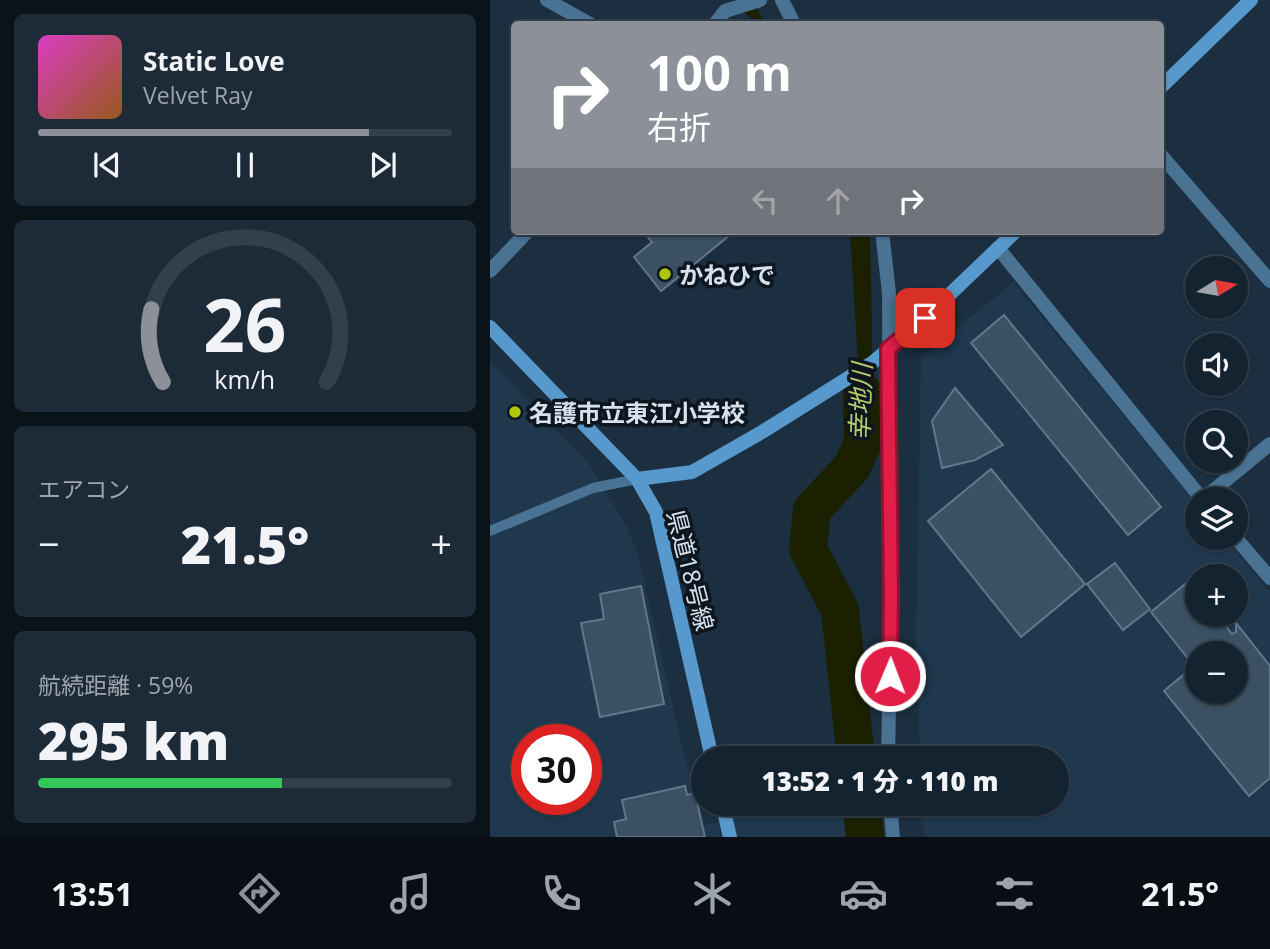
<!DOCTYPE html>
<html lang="ja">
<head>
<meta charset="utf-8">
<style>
	:root { --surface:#142330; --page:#1d2b38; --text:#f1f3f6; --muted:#9da4ab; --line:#33404c; --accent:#8c9099 }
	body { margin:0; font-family:"Open Sans","Noto Sans JP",sans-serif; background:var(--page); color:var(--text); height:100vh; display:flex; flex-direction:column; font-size:26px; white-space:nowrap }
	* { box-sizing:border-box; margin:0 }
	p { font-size:23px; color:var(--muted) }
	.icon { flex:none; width:38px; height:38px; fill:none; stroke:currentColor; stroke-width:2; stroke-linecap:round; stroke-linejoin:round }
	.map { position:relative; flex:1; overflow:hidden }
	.side { display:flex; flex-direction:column; gap:14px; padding:14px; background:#0b131a; width:490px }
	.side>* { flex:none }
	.guide { position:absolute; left:21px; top:21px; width:653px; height:214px; border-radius:7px; box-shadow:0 2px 5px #0004,0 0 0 2px var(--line); background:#8c9099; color:#fff; overflow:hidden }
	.needle { width:46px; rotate:79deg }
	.fabs { position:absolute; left:695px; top:256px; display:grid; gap:14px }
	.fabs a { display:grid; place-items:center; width:63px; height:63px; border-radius:50%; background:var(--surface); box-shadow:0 2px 5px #0004,0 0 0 2px var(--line); font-size:35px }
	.speed { position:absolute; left:21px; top:724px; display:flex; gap:14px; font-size:35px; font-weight:700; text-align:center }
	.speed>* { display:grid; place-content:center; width:91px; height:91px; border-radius:50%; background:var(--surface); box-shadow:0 2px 5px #0004,0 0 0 2px var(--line); line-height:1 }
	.speed .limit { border:10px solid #d22; background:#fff; color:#111 }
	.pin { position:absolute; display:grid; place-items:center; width:60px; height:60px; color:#fff; margin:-30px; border-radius:14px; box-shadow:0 4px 10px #0006 }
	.me { position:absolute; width:77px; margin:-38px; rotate:1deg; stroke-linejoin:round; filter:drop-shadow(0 0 5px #0008) }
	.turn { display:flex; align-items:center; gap:24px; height:147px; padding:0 21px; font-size:32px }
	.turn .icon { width:91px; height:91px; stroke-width:2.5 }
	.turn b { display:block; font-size:49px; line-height:60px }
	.lanes { display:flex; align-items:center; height:66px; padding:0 21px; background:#0003; justify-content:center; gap:35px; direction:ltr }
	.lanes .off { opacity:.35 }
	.big { font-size:52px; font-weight:800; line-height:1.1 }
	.side .card { flex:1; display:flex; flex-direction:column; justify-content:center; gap:10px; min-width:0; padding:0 24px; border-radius:10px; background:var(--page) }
	.side .dial { align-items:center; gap:0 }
	.dial svg { height:182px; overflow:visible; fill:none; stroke:var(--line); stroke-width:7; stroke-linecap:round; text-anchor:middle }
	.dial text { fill:var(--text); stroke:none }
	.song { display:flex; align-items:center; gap:21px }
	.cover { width:84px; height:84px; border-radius:10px; background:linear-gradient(135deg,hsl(310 70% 55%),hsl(30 70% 35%)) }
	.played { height:7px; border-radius:4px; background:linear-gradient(90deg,var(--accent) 80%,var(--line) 80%) }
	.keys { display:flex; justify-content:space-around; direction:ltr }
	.heat { display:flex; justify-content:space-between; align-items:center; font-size:38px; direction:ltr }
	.charge { height:10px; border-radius:5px; background:linear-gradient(90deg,#34c759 59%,var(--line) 0) }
	.trip { position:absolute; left:201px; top:746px; width:378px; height:70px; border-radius:35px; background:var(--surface); box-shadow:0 2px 5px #0004,0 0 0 2px var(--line); font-weight:800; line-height:70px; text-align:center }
	.menu { display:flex; height:112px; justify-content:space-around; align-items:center; background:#080e13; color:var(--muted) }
	.menu .icon { width:49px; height:49px }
	.menu .on { color:var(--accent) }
	.menu b { font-size:32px; color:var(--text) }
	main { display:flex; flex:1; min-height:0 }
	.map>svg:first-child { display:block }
</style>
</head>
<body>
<main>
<section class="side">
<div class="card">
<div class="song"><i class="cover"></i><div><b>Static Love</b><p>Velvet Ray</p></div></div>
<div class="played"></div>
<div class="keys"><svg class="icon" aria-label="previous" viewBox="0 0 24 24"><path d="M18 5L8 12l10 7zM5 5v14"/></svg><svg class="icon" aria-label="pause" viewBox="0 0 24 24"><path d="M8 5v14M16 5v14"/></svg><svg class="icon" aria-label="next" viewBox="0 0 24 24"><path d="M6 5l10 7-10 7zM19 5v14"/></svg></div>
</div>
<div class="card dial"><svg viewBox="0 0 100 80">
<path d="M14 69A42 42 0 1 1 86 69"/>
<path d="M14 69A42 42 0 0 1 9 37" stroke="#8c9099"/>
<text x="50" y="56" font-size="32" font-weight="700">26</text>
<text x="50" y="72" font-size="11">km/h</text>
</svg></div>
<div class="card"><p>エアコン</p>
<div class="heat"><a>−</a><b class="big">21.5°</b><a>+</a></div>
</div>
<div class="card"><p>航続距離 · 59%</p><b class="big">295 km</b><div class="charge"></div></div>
</section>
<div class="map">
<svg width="780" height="837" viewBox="0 0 780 837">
	<rect width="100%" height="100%" fill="#1b2f40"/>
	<g fill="#1f384e" fill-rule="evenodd">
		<path d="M523 282 707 504V537H734L780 592V837H434L432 803H567V758H430L426 642 431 358ZM707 576H746V614H707ZM707 653H746V691H707Z"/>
		<path d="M0 361 99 464 137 527 148 554 193 750 214 825 312 803H352L359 837H0ZM37 740H96V800H37Z"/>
	</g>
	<g fill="#1b2000">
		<path d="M243 0H260L277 24H266Z"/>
		<path d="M360 231 380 232C381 302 386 374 373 443Z"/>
	</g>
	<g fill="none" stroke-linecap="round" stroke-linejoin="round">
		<g stroke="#1b2000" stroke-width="38">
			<path d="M366 758 350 610 318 549 322 510 362 467 373 443 372 391"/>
			<path d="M371 803 375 837"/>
		</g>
	</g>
	<g fill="#3b5062" stroke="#61778b" stroke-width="2" fill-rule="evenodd">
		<path d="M153 231H245L171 291 144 257 162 242Z"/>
		<path d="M514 315 671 507 638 535 481 343Z"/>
		<path d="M465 388 513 445 485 460 452 468 442 421Z"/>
		<path d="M501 469 595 584 531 637 438 521Z"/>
		<path d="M625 563 660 609 633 630 597 584Z"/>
		<path d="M699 581 707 591V614H726L742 634 746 632V623L780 666V778L759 796 674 691 704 666 661 612ZM707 653H746V691H707Z"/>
		<path d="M151 586 174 704 110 717 91 623 114 619 110 594Z"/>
		<path d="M195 786 197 795 205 793 215 837H127L124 822 136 819 132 800Z"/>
	</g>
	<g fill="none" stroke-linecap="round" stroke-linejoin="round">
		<path stroke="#4a7293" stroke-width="10" d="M0 531 103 488 147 479"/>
		<g stroke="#4a7293" stroke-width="14">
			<path d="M57 0 100 24"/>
			<path d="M292 0 304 24"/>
			<path d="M225 24 235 11 270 0"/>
			<path d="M670 154 780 281"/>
			<path d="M392 231 399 293 401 593 398 758"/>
			<path d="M508 248 712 499"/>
			<path d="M0 271 38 231"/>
			<path d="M713 499 780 444"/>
			<path d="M745 537 780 578"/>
			<path d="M400 803 403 837"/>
			<path d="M234 809 260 803"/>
		</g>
		<g stroke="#5798cd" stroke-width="14">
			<path d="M670 88 761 0"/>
			<path d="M0 327 147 479 166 512 222 758"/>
			<path d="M147 479 202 472 272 432 382 363 435 318 526 231"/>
			<path d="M232 803 240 837"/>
		</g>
	</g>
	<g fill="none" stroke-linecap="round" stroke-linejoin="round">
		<g stroke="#92132f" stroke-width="18">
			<path id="route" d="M400 676 401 593 398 349 435 318"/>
		</g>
		<use href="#route" stroke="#e11d48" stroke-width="12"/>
	</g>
	<g fill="#aec60c" stroke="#0d161e" stroke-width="2.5">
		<circle cx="175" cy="274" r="7"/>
		<circle cx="25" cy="412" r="7"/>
	</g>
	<g text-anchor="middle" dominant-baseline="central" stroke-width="7" stroke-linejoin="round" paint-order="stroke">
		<g font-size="24" font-weight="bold" fill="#d5e1ed" stroke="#0d161e" text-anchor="start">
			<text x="189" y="274">かねひで</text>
			<text x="39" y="412">名護市立東江小学校</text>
		</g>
		<g font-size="24" fill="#d5e1ed" stroke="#0d161e">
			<text transform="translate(201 570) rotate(76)">県道18号線</text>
		</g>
		<g font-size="26" font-style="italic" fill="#b8cb6b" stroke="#0d161e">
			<text transform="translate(370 402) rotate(-88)">幸地川</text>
		</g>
	</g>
</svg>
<div class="fabs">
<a><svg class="needle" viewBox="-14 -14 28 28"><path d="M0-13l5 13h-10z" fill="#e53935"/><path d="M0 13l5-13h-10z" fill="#9da4ab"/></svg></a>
<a><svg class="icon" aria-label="sound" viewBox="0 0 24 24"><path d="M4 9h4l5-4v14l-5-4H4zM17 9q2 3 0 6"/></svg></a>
<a><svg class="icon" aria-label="search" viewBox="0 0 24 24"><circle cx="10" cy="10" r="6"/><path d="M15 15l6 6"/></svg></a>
<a><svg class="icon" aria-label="layers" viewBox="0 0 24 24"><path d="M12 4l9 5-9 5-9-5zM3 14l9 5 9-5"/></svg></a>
<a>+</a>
<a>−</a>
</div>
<div class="speed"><div class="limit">30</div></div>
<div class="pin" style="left:435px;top:318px;background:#d93025"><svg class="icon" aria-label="arrive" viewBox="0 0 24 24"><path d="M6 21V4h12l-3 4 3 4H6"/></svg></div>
<svg class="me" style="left:400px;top:676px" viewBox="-20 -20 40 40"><circle r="17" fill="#e11d48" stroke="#fff" stroke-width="3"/><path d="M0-11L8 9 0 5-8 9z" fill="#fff"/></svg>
<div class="trip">13:52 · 1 分 · 110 m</div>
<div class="guide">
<div class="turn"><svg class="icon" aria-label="right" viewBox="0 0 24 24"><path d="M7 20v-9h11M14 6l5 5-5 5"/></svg><div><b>100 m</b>右折</div></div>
<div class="lanes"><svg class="icon off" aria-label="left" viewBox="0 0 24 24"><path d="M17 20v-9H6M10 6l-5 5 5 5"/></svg><svg class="icon off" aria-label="ahead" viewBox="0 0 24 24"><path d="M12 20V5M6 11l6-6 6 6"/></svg><svg class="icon" aria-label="right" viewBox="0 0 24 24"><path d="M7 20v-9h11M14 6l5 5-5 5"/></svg></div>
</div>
</div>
</main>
<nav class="menu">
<b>13:51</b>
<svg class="icon on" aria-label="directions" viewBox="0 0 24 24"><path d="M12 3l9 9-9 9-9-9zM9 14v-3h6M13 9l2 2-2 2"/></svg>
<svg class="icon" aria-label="music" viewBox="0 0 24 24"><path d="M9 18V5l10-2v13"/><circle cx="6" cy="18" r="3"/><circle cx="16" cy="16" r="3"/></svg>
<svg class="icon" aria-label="phone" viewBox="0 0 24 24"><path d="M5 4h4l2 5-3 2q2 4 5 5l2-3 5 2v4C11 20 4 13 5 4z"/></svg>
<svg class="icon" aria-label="climate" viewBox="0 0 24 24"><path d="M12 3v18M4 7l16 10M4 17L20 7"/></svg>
<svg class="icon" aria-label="car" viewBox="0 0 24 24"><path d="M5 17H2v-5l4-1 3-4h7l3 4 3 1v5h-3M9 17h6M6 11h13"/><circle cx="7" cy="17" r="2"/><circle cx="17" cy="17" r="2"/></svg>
<svg class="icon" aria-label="filters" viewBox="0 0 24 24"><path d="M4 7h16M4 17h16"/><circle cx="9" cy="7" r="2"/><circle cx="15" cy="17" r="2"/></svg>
<b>21.5°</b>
</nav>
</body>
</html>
